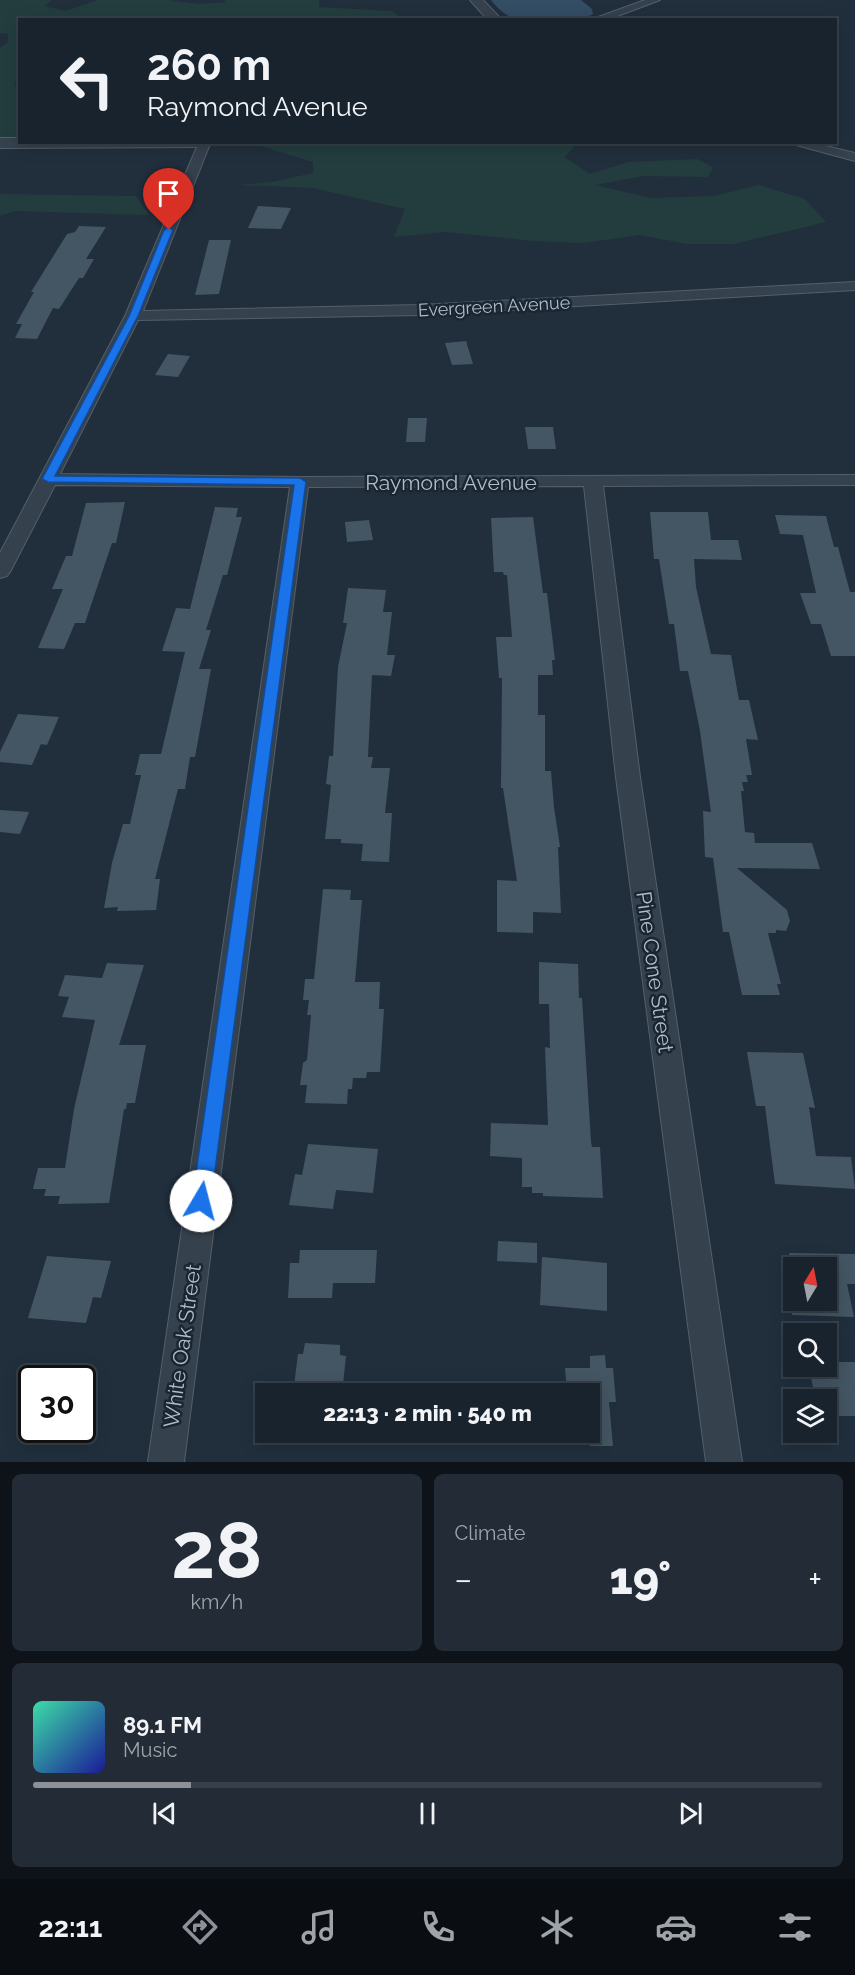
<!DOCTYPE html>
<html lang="en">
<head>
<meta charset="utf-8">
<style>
	:root { --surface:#19232e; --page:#222b36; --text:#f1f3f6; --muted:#9fa4aa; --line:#37404a; --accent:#8c9099 }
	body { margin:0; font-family:Raleway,sans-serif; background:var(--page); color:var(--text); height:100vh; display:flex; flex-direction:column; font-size:22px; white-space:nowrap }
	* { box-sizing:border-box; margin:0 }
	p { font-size:20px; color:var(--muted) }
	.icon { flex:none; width:33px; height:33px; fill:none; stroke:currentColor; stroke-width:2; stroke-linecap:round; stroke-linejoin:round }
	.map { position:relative; height:1462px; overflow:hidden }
	.panel { display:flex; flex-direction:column; gap:12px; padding:12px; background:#0e1319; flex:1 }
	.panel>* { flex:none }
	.hud { position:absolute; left:18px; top:18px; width:819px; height:126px; border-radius:0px; box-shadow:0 3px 15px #0003,0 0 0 2px var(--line); background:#19232e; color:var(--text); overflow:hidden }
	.needle { width:39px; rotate:10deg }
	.fabs { position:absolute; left:783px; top:1257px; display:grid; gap:12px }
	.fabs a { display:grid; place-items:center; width:54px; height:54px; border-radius:0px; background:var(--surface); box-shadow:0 3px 15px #0003,0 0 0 2px var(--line); font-size:30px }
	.speed { position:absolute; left:18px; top:1365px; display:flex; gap:12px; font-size:30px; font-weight:700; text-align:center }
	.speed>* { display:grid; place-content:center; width:78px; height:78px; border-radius:50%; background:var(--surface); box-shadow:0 3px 15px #0003,0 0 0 2px var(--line); line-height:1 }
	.speed .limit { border:3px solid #111; border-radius:9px; background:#fff; color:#111 }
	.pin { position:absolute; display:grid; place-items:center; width:51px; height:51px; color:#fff; margin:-62px -26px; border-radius:50% 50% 50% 0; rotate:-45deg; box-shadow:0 0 6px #0007 }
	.pin .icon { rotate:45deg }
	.me { position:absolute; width:66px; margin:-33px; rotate:8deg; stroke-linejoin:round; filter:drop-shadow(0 0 4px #0008) }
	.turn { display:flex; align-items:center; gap:21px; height:126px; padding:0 30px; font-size:27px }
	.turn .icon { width:78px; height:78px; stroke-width:2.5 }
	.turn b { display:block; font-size:42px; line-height:51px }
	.big { font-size:45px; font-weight:800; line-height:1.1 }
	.panel .card { flex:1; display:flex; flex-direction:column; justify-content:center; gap:9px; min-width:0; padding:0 21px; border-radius:9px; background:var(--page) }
	.panel .dial { align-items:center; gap:0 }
	.dial b { font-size:78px; line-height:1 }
	.song { display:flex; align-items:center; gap:18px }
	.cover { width:72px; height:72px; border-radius:9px; background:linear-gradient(135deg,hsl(160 70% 55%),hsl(240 70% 35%)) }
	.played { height:6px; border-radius:3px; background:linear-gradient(90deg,var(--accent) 20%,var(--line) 20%) }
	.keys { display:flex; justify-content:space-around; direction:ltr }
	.heat { display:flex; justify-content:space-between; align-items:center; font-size:33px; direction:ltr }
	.panel .tiles { flex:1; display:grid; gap:12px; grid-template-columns:1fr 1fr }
	.card:last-child { grid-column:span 2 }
	.trip { position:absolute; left:255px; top:1383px; width:345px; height:60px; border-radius:0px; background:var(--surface); box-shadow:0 3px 15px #0003,0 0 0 2px var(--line); font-weight:800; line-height:60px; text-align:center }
	.tab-bar { display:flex; height:96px; justify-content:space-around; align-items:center; background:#0a0e12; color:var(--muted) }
	.tab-bar .icon { width:42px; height:42px }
	.tab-bar .on { color:var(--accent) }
	.tab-bar b { font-size:27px; color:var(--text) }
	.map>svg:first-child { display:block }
</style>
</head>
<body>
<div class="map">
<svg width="855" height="1462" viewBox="0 0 855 1462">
	<rect width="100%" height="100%" fill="#212f3d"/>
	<g fill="#233d3e">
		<path d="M0 0H52L45 6 66 11 97 0H168L199 4 225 2V0H319V7L392 11 402 19 20 20 19 80 15 82 19 103V137H0V48L8 42V34L0 33Z"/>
		<path d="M251 143H559L575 147 564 157 590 174 628 162 697 159 713 167 708 177 643 176 595 185 651 198 714 196 759 185 805 199 826 222 733 244H688L639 235 583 243 534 241 445 232 394 237 405 209 313 188 239 185 272 182 313 173V162Z"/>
		<path d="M0 194 136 196 149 215 15 211 0 216Z"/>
	</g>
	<path fill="#334d65" d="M491 0H581L592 9 593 14C583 21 530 22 517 20 507 17 497 8 491 0Z"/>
	<g fill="#445563">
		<path d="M258 206 291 208 281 229 248 228Z"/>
		<path d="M79 226 106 227 86 259H94L83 278H79L59 309 53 308 37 339 15 338 22 324H16L34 292H31L67 234 75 232Z"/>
		<path d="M209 240H231L219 294 195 295Z"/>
		<path d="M466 341 473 364 452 365 445 343Z"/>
		<path d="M168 354 190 356 178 377 155 375Z"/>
		<path d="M408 418H427L425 442H406Z"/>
		<path d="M525 427H553L556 449H528Z"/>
		<path d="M125 502 116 543H112L85 623H75L64 649 38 648 63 589H52L66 556H72L86 503Z"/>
		<path d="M215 507 238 508 236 517H242L227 575H223L206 630H211L199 669H211L195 757H190L185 789H178L155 879H160L156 910 117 911 118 907 104 908 112 863 123 824H130L141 775H135L140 754H161L185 652 162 651 176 608 190 609Z"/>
		<path d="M650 512H708L711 540H738L742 560 694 559 696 587 711 654 731 655 739 700H749L758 740 746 739 752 775H746L748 782H742L744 791H741L745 832 754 833 755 843H812L820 869 737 868 787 910 790 921 786 931 776 930V933H768L781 984H777L780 995H742L729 932H723L713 858 705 857 703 811 711 812 700 731 688 671H680L674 624H669L659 559H654Z"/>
		<path d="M775 515 826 516 834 547H838L850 592H855V656H831L821 624H811L800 593H816L803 535 780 534Z"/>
		<path d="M533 517 543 593H547L555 660H552L553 675H538V715H545V771H551L554 807 560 847H558L561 913 533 912V933L497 932V880L517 881 503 788H501L502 678H499L496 637H512L507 575H504L503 572H494L491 518Z"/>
		<path d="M369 520 373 540 347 542 345 522Z"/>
		<path d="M348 588 386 590 383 612H392L387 655H395L391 676 372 675 368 757H373L371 768H390L385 813H392L389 862 361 861 363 844 341 843V839H325L331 785 326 784 329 756H333L338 667 347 623H343Z"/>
		<path d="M18 714 59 717 47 745 41 744 32 765 0 762V752Z"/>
		<path d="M0 810 29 812 20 834 0 832Z"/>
		<path d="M323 889 351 890 350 900H362L355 982H380L379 1009H384L380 1072H367L366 1078H353L352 1089H348L347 1104 305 1103 307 1085H300L303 1063 307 1060 311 1015H307L309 1000H303L305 979H314Z"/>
		<path d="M539 962 578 964 579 998H582L591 1141 592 1147H600L603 1198 543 1196V1193H532V1187H522V1158L490 1156 491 1123 548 1125 545 1047 550 1048 549 1004H539Z"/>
		<path d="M107 963 144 965 119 1045H146L135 1103H127L126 1109H124L109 1203 58 1204 60 1196H44L46 1189H33L38 1168H65L74 1109 95 1020 62 1017 69 997 58 996 65 975 102 978Z"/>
		<path d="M747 1052 803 1053 815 1108 809 1107 816 1156 851 1157 855 1189 775 1184 765 1106H756Z"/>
		<path d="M308 1144 378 1149 373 1193 336 1190 333 1209 289 1205 295 1174 302 1175Z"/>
		<path d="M498 1241 537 1243V1263L497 1261Z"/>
		<path d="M300 1250H377L375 1283H333L332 1298H288L290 1263H299Z"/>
		<path d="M789 1253 855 1254V1284H847L854 1317 792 1315 788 1292H794V1300H826V1268H794V1280Z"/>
		<path d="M47 1256 111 1261 101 1298 93 1297 86 1323 28 1318Z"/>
		<path d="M542 1257 607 1263V1311L540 1305Z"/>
		<path d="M305 1343 340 1345V1355L346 1356 342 1394H293L298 1354H303Z"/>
		<path d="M605 1355 606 1368H613L616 1402H609L613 1446H590V1394H567L565 1368H590V1356Z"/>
		<path d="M826 1362H855V1416H826V1400H819L818 1395H815L808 1366H826Z"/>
	</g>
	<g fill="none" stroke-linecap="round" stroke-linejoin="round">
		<g stroke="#535f6a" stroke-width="2">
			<g id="minor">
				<path d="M645 0H660L607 20H590Z"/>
				<path d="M199 142 210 144 143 311 421 305 855 282V290L421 315 138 320 60 474 300 477 855 475V485L603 486 640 777 742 1462H706L616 777 584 486 308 487 184 1462H148L290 487 55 485 10 572 7 576 0 578V553L125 316Z"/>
				<path d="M785 142H809L855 153V161Z"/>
			</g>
		</g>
		<g stroke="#535f6a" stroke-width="2">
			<g id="tertiary">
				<path d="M470 0H483L502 20H488Z"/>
				<path d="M0 138H20V142H214L207 147 0 148Z"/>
			</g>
		</g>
		<use href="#minor" fill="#35414d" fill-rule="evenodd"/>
		<use href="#tertiary" fill="#35414d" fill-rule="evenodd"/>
	</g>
	<path fill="#1a73e8" stroke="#114b97" stroke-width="1.5" d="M169 227 173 230 138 316 55 476 300 478 306 482 211 1201 208 1206 201 1209 195 1206 192 1201 294 485 48 482 42 479 129 316 164 230Z"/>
	<g text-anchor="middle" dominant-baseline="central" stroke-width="5" stroke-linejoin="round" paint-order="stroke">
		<g font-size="18" fill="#b0bcc8" stroke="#1a2631">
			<text transform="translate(494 306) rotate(-3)">Evergreen Avenue</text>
		</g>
		<g font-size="21" fill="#b0bcc8" stroke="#1a2631">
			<text x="451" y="482">Raymond Avenue</text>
			<text transform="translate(655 972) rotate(82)">Pine Cone Street</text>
			<text transform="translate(182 1346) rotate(-82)">White Oak Street</text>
		</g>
	</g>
</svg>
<div class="fabs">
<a><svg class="needle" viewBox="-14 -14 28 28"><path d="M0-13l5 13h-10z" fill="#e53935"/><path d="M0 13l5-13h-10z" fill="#9fa4aa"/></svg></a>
<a><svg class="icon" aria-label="search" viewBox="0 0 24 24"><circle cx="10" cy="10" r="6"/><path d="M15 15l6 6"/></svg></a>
<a><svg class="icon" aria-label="layers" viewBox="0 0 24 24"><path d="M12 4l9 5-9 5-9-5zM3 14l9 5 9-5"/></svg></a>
</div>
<div class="speed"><div class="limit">30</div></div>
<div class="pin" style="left:169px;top:230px;background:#d93025"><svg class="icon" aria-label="arrive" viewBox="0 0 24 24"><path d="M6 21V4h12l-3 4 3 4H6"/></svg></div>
<svg class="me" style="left:201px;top:1201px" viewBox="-20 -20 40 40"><circle r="19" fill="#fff"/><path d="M0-13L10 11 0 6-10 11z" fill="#1a73e8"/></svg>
<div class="trip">22:13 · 2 min · 540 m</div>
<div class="hud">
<div class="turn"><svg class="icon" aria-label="left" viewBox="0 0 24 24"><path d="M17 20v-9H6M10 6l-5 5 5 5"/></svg><div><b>260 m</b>Raymond Avenue</div></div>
</div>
</div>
<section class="panel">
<div class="tiles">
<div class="card dial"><b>28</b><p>km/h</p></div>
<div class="card"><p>Climate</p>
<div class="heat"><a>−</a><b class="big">19°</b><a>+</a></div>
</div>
<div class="card">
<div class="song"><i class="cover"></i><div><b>89.1 FM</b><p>Music</p></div></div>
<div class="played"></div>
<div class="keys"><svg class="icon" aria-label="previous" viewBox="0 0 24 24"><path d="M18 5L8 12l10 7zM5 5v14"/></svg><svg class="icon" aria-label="pause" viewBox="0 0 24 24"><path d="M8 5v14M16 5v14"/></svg><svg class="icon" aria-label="next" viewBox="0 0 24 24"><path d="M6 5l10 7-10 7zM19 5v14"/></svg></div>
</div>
</div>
</section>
<nav class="tab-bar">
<b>22:11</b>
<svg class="icon on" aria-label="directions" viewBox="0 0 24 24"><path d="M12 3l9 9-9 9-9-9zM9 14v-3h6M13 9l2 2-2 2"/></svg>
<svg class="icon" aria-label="music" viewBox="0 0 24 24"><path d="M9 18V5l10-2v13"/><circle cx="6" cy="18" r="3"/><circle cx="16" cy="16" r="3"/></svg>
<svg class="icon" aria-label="phone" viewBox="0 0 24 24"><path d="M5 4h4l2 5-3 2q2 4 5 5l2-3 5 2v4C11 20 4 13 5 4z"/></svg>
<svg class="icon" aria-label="climate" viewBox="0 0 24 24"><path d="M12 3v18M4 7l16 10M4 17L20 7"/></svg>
<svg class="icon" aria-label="car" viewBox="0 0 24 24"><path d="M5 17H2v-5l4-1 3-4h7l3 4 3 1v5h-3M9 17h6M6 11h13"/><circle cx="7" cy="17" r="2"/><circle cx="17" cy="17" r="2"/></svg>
<svg class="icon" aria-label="filters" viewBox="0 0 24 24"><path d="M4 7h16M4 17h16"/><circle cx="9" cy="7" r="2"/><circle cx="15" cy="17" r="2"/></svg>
</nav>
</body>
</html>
